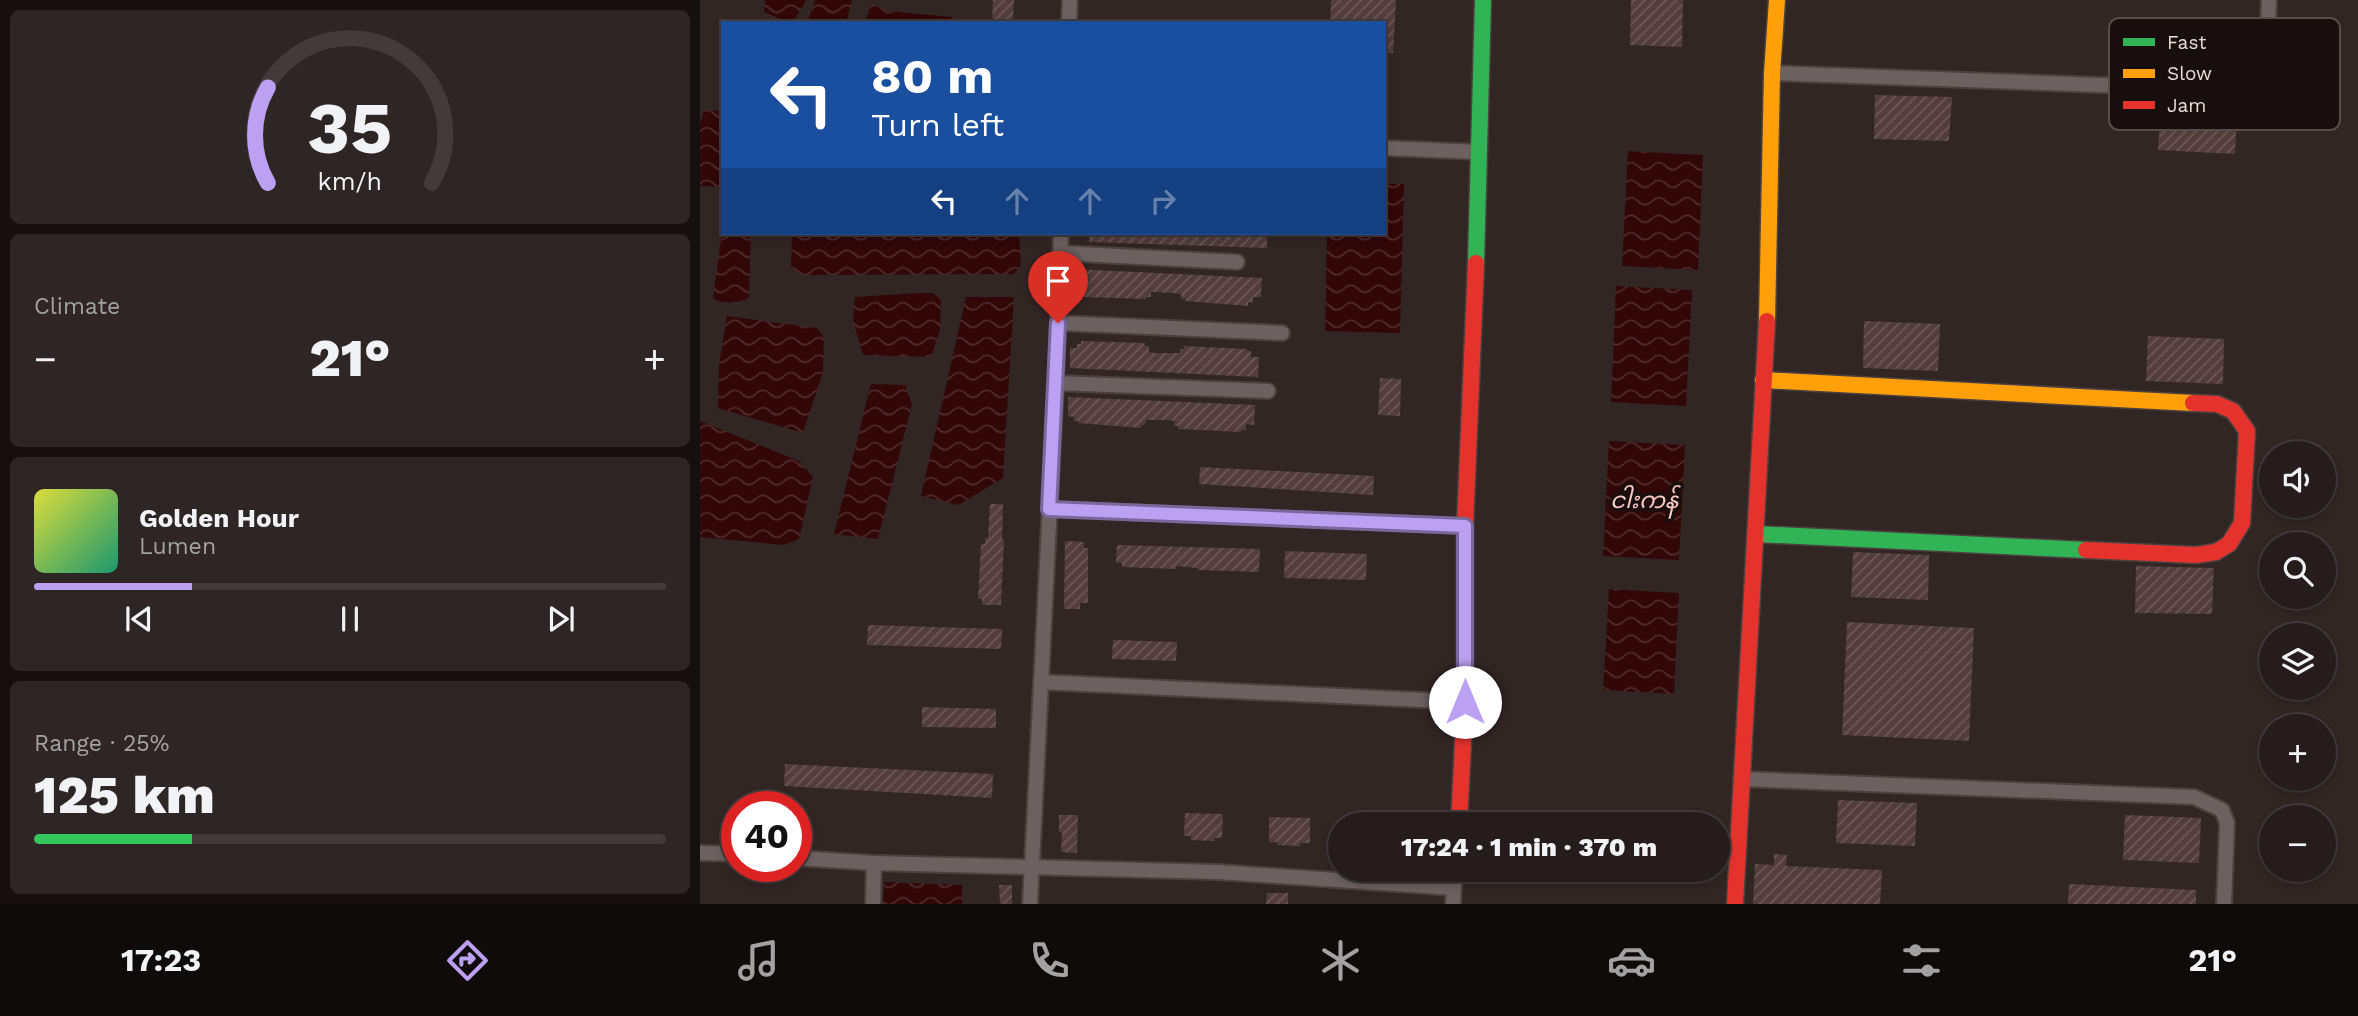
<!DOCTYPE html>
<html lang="en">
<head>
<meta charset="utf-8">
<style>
	:root { --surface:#261c1c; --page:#2e2525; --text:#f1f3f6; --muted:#a4a1a3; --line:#423a3b; --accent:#bca0f2 }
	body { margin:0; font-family:"Work Sans","Noto Sans Myanmar",sans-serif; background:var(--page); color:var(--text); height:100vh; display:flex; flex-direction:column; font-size:26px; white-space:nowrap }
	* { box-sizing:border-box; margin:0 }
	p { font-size:23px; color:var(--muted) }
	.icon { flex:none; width:38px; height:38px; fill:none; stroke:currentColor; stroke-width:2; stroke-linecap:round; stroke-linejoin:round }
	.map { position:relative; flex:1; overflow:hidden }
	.panel { display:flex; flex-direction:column; gap:10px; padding:10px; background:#150f0f; width:700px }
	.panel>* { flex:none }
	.hud { position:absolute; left:21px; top:21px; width:665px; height:214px; border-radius:0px; box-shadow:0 4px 10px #0003,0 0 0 2px var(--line); background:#1a4fa0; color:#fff; overflow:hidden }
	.tools { position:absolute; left:1559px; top:441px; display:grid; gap:14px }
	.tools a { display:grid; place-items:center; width:77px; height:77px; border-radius:50%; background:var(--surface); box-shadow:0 4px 10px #0003,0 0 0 2px var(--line); font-size:35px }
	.speed { position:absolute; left:21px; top:791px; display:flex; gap:14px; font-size:35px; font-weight:700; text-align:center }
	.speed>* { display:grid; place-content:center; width:91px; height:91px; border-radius:50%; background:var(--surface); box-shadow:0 4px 10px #0003,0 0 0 2px var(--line); line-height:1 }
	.speed .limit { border:10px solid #d22; background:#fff; color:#111 }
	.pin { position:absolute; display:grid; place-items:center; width:60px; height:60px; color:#fff; margin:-72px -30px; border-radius:50% 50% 50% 0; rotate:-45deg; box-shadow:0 0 7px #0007 }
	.pin .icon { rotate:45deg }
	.me { position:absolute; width:77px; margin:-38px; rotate:0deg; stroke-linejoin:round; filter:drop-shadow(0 0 5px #0008) }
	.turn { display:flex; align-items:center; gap:24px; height:147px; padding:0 35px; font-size:32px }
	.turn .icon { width:91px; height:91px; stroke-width:2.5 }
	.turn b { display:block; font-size:49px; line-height:60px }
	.lanes { display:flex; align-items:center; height:66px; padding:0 35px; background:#0003; justify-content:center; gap:35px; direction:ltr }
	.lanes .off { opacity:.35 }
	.big { font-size:52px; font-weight:800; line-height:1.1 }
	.panel .widget { flex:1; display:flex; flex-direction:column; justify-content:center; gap:10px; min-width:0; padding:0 24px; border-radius:10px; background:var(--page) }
	.panel .dial { align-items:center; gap:0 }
	.dial svg { height:182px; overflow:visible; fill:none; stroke:var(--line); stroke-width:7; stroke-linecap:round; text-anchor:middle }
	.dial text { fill:var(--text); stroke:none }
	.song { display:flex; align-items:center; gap:21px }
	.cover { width:84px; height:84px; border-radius:10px; background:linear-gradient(135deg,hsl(60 70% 55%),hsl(160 70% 35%)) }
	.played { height:7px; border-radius:4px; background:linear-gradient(90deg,var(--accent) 25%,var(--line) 25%) }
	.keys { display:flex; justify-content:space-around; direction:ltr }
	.heat { display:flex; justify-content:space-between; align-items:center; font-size:38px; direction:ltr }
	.charge { height:10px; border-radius:5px; background:linear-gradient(90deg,#34c759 25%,var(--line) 0) }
	.trip { position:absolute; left:628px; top:812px; width:402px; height:70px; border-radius:35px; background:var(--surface); box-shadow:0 4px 10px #0003,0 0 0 2px var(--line); font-weight:800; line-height:70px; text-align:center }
	.menu { display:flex; height:112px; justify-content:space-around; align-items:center; background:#0f0b0b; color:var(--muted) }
	.menu .icon { width:49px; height:49px }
	.menu .on { color:var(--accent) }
	.menu b { font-size:32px; color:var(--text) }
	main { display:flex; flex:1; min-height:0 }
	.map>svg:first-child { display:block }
</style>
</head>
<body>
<main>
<section class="panel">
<div class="widget dial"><svg viewBox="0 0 100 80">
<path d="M14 69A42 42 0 1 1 86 69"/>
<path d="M14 69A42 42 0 0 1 14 27" stroke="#bca0f2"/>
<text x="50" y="56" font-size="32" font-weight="700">35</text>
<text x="50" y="72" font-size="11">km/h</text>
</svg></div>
<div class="widget"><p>Climate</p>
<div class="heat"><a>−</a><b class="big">21°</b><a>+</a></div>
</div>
<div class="widget">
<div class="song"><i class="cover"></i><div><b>Golden Hour</b><p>Lumen</p></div></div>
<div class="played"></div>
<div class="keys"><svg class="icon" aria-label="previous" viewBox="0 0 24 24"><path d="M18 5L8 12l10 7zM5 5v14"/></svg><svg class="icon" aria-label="pause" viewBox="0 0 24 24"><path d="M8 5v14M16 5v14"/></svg><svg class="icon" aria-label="next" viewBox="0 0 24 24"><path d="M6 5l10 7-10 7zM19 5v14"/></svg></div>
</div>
<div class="widget"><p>Range · 25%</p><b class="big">125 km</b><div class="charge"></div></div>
</section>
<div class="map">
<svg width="1658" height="904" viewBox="0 0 1658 904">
	<defs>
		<pattern id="water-waves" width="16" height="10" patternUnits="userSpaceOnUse" patternTransform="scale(1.75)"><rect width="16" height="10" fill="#310708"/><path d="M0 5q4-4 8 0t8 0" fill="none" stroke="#4f2b2b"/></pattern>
		<pattern id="building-hatch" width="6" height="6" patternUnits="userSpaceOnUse" patternTransform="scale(1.75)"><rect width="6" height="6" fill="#523c3c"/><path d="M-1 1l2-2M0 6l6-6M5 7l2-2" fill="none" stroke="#6b5858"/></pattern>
	</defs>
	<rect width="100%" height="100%" fill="#322625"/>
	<g fill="url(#water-waves)">
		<path d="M65 0H106L93 23H90L64 12Z"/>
		<path d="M115 0H152L146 23H107Z"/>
		<path d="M171 4 189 11 252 17 254 23H165Z"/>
		<path d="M4 110 23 111V187L0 186V125Z"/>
		<path d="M928 151 1003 155 998 270 922 266Z"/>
		<path d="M684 184H704L700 333 625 331 627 233H684Z"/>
		<path d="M23 225V233H51L49 298C38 303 24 305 13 298Z"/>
		<path d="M92 233H319L321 265 314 274 103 275 91 268Z"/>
		<path d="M916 286 992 290 986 406 911 402Z"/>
		<path d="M217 293H233L241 300 240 330 231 357 163 355 153 321 155 297Z"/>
		<path d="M266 297H314L303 478 258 505 221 496Z"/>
		<path d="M27 316 117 328 124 338 123 372 103 433 18 408 19 365Z"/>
		<path d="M171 384 205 385 212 404 178 539 134 534Z"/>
		<path d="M0 421 99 461 113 477 99 539 84 545 0 537Z"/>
		<path d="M909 441 985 445 979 560 903 556Z"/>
		<path d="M909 589 979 593 974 694 903 690Z"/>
		<path d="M184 882 262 885V904H183Z"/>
	</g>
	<g fill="url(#building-hatch)">
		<path d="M293 0H314L313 23H292Z"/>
		<path d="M631 0H696L693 53H684V23H630Z"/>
		<path d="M931 0H983L982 47 930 45Z"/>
		<path d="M1175 95 1252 97 1249 141 1174 139Z"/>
		<path d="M1461 103 1537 107 1535 154 1458 150Z"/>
		<path d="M390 233H567V248L389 242Z"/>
		<path d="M374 269 562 278 561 297H553V303L548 302V306L485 301V299H481V294L475 293 451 292V297H446V299L383 297V293H379V289L373 288Z"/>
		<path d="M1164 321 1240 324 1238 371 1163 368Z"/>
		<path d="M1448 336 1524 339 1523 384 1446 381Z"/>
		<path d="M381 341 445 343 444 346H449V352L456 353H480V349H484V346L547 349V351H551V357H559L558 377 370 368V348H377V344H381Z"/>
		<path d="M680 378 701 379 700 416 678 415Z"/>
		<path d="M368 397 555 405 554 425 546 424V430H541V432L478 429V426H474V421L468 420H446L445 425H441V428L378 423V421H374V417L368 416Z"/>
		<path d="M500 467 674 476 673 495 499 484Z"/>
		<path d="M290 504H303L302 539H304L301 605H282V599H278L281 544H285V538H288Z"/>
		<path d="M365 541 384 542V548H388V603H380V609H364Z"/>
		<path d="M417 545 560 549 559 572 498 570V568L476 566V569L422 567V563H416Z"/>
		<path d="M585 551 667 554 666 580 584 578Z"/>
		<path d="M1153 552 1229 555 1228 600 1151 597Z"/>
		<path d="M1436 566 1514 568 1512 614 1435 613Z"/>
		<path d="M1147 622 1274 628 1269 741 1142 735Z"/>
		<path d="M168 625 302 629 301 649 167 645Z"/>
		<path d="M413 640 477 642 476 661 412 659Z"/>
		<path d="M222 707 296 709V728L222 727Z"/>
		<path d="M85 764 293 774 292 798 84 786Z"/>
		<path d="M1138 800 1217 803 1215 846 1136 843Z"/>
		<path d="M485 813 523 814 522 838H514V841L491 840V836H484Z"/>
		<path d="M359 815H378L377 853 361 852 362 832H359Z"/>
		<path d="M1425 815 1501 818 1499 863 1423 860Z"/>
		<path d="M569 817 610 818V843H600V846L577 845V842H569Z"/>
		<path d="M1074 854 1087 855 1086 866 1182 870 1180 904H1053L1055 864 1074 865Z"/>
		<path d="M1369 884 1496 890V904H1368Z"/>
		<path d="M299 885H312V904H300Z"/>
		<path d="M567 893H588V904H566Z"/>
	</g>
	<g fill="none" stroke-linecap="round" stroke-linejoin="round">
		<g stroke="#4b413f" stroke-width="18">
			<g id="street">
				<path d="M369 23 370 0"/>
				<path d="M1072 73 1537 90C1572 76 1567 31 1569 0"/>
				<path d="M684 148 779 152"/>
				<path d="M360 253 537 262"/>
				<path d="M358 323 582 333"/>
				<path d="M356 383 568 391"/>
				<path d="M349 509 765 526"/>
				<path d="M341 682 765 702"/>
				<path d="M1041 779 1494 797 1522 810 1527 823 1524 904"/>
				<path d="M0 853 37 854"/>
				<path d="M96 858 174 863 518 872 754 888"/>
				<path d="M173 904 174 863"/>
				<path d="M330 904 356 383 361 233"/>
				<path d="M753 904 755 870"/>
			</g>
		</g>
		<g stroke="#4b413f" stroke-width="19">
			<g id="fast">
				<path d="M776 263 783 0"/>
				<path d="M1056 534 1386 550"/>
			</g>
		</g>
		<g stroke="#4b413f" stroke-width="19">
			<g id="slow">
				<path d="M1067 321 1072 73 1077 0"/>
				<path d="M1063 380 1493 403"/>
			</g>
		</g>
		<g stroke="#4b413f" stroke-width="19">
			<g id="jam">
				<path d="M1386 550 1496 555 1516 552 1529 544 1542 523 1547 431 1533 411 1517 404 1493 403"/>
				<path d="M759 824 765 702V526L776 263"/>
				<path d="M1035 904 1067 321"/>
			</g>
		</g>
		<use href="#street" stroke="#6b6160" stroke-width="14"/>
		<use href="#fast" stroke="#30b455" stroke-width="16"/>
		<use href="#slow" stroke="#ff9f0a" stroke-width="16"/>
		<use href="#jam" stroke="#e5322d" stroke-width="16"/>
	</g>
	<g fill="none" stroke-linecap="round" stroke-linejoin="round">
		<g stroke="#7a689d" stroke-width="18">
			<path id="route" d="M358 323 349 509 765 526V702"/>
		</g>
		<use href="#route" stroke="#bca0f2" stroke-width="12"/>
	</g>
	<g text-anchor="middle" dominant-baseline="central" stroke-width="7" stroke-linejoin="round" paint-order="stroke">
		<g font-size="23" font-style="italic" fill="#fdc9c4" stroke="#180e0d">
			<text x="944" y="500">ငါးကန်</text>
		</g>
	</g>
	<rect x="1409" y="18" width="231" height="112" rx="10" fill="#180e0d" stroke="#574c4a" stroke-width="2"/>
	<rect x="1423" y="38" width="32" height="8" fill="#30b455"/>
	<rect x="1423" y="69" width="32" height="9" fill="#ff9f0a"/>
	<rect x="1423" y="101" width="32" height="8" fill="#e5322d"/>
	<g font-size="19" fill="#ebdbd9">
		<text x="1467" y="49">Fast</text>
		<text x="1467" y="80">Slow</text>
		<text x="1467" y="112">Jam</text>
	</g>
</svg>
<div class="tools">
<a><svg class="icon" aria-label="sound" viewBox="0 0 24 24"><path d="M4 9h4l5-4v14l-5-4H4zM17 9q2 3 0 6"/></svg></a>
<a><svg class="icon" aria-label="search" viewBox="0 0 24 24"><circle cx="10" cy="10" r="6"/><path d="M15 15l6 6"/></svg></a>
<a><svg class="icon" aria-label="layers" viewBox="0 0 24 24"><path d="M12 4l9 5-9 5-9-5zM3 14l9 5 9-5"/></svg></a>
<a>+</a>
<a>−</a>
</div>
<div class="speed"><div class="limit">40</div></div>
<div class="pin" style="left:358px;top:323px;background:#d93025"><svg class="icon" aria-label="arrive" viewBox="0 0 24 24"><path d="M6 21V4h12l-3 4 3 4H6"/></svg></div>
<svg class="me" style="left:765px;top:702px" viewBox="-20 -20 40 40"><circle r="19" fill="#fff"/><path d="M0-13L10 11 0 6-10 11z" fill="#bca0f2"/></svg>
<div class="trip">17:24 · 1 min · 370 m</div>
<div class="hud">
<div class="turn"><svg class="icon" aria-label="left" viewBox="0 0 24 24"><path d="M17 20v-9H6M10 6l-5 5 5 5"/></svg><div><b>80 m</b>Turn left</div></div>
<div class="lanes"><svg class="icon" aria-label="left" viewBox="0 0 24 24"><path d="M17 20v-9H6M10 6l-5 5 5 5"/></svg><svg class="icon off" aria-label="ahead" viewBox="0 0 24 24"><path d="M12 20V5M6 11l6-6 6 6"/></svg><svg class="icon off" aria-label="ahead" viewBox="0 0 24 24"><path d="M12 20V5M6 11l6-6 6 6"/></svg><svg class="icon off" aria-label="right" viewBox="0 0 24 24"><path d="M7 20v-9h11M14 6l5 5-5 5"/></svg></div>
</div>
</div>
</main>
<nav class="menu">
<b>17:23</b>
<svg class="icon on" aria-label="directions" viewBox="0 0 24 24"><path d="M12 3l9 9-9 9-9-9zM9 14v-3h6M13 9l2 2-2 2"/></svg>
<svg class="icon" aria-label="music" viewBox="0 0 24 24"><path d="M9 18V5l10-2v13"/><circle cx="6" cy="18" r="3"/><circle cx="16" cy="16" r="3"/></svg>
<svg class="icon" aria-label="phone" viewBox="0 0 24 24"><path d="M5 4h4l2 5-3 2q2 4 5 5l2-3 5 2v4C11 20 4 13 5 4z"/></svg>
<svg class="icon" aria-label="climate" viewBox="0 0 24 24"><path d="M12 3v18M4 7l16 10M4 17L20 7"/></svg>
<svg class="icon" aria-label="car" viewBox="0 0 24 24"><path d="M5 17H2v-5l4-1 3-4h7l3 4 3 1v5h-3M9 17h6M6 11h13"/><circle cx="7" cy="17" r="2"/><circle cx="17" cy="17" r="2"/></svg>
<svg class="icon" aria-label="filters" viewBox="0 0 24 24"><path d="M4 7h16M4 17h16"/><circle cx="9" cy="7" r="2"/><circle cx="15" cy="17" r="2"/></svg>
<b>21°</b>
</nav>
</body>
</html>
